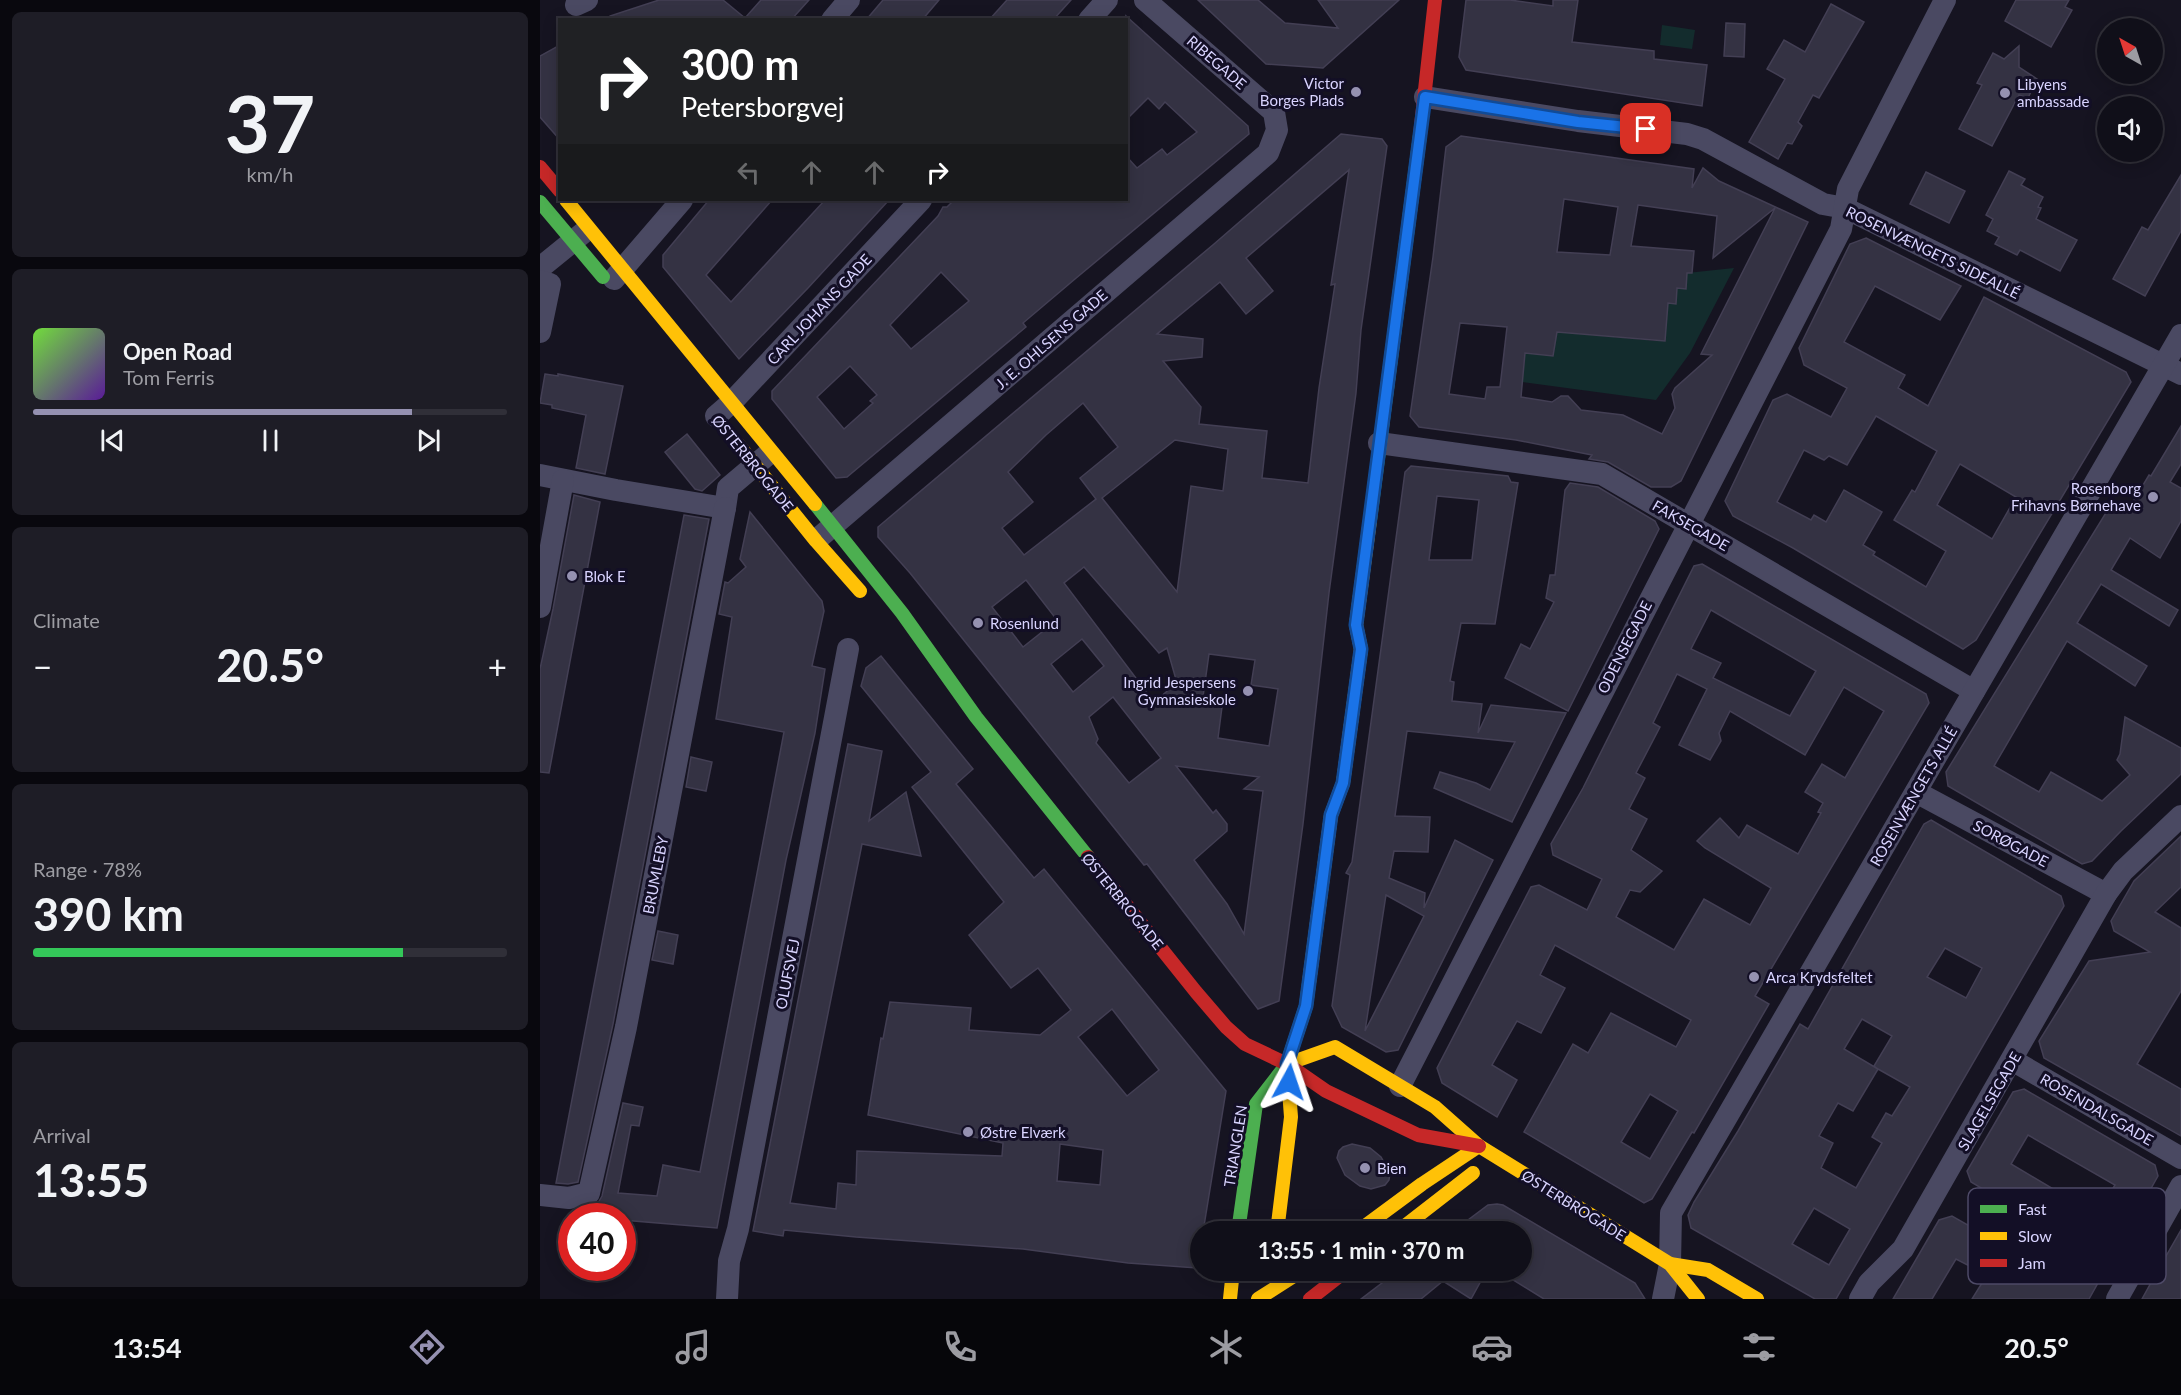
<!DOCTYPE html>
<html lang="en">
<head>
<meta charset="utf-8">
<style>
	:root { --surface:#100f19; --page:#1e1d26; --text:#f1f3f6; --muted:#9c9ca2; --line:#302f38; --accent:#9591b1 }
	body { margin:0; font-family:Lato,sans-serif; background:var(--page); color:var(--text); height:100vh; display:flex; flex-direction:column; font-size:22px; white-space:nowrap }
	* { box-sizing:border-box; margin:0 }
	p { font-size:20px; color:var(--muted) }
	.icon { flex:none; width:33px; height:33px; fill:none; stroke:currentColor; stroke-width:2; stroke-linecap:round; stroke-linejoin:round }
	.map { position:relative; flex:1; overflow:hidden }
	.details { display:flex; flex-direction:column; gap:12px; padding:12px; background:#09080e; width:540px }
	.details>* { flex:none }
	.banner { position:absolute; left:18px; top:18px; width:570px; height:183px; border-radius:0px; box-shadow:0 3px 15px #0003,0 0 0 2px var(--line); background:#202124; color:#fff; overflow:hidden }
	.needle { width:39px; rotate:321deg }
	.fabs { position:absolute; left:1557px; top:18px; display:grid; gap:12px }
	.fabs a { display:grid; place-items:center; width:66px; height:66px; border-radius:50%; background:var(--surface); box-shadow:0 3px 15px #0003,0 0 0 2px var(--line); font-size:30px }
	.speed { position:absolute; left:18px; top:1203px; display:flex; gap:12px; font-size:30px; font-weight:700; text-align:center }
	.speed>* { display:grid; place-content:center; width:78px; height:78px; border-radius:50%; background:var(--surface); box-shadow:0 3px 15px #0003,0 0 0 2px var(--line); line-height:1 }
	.speed .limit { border:9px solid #d22; background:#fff; color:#111 }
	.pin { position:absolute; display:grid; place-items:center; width:51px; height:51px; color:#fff; margin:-26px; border-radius:12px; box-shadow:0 3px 9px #0006 }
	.me { position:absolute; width:66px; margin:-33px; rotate:5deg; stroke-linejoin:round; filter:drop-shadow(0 0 4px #0008) }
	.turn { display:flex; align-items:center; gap:21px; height:126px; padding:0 24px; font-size:27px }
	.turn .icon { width:78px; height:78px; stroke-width:2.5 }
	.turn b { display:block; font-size:42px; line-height:51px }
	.lanes { display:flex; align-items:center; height:57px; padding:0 24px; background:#0003; justify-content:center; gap:30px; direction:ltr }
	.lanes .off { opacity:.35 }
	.big { font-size:45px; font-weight:700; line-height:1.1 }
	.details .tile { flex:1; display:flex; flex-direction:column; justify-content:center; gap:9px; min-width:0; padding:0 21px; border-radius:9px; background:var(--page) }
	.details .dial { align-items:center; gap:0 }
	.dial b { font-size:78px; line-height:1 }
	.song { display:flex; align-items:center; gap:18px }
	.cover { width:72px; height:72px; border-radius:9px; background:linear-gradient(135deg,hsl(100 70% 55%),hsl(270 70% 35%)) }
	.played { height:6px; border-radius:3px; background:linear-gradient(90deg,var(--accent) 80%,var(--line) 80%) }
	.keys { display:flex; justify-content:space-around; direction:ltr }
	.heat { display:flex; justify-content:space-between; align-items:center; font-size:33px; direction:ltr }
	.charge { height:9px; border-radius:4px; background:linear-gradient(90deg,#34c759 78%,var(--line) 0) }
	.trip { position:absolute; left:650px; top:1221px; width:342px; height:60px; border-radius:30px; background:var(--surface); box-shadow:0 3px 15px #0003,0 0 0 2px var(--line); font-weight:700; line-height:60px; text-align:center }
	.tab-bar { display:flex; height:96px; justify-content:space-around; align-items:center; background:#06060a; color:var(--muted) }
	.tab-bar .icon { width:42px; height:42px }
	.tab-bar .on { color:var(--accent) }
	.tab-bar b { font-size:27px; color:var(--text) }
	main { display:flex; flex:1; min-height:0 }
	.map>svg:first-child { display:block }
</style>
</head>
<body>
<main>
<section class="details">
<div class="tile dial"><b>37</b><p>km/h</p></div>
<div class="tile">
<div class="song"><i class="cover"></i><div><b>Open Road</b><p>Tom Ferris</p></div></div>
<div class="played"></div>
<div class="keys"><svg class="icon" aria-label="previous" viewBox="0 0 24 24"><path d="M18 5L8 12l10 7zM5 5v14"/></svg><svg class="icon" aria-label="pause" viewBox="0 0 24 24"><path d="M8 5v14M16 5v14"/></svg><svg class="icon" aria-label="next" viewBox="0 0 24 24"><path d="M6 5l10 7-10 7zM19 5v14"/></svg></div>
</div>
<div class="tile"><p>Climate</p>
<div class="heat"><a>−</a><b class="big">20.5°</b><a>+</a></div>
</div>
<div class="tile"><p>Range · 78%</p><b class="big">390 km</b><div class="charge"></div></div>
<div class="tile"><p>Arrival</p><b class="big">13:55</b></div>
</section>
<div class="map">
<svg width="1641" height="1299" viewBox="0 0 1641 1299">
	<rect width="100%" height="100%" fill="#161421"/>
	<g fill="#132c2d">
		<path d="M1122 25 1155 30 1152 49 1120 45Z"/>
		<path d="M1194 268 1150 353 1116 400 982 382 988 329 1117 341 1120 316 1128 303H1136L1137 288 1146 289 1147 273Z"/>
	</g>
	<g fill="#343243" stroke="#433f54" stroke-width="1.5" fill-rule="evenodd">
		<path d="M119 0H183L205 18 221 0H269L251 20H70V16Z"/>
		<path d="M343 0H399L382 20H326Z"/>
		<path d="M467 0H531L513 20H449Z"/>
		<path d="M658 0H718L745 23 798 28 778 0H859L783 68 726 64Z"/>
		<path d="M926 0H970L1013 6V0H1038L1032 42 1114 51V59L1167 65 1162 106 926 70 919 57Z"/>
		<path d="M1476 0H1529L1525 7 1532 10 1511 47 1465 21Z"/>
		<path d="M1291 4 1324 22 1279 98 1273 95 1258 122 1262 126 1252 144 1247 143 1238 159 1209 142 1245 79 1227 69 1244 40 1265 52Z"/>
		<path d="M586 16 708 126 709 134 535 279 483 323 486 327 307 477 296 478 232 399V391L398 216 403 207H407L414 200H586V156L597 168 622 149 627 155 657 132 625 102 619 109 608 98 586 120ZM401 272 429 301 371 349 350 325ZM310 366 337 395 330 401 333 403 304 429 277 397Z"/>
		<path d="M1186 23 1205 24 1204 57 1184 56Z"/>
		<path d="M20 45V140L0 117V56Z"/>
		<path d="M1479 46V67L1497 79 1488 98 1479 95 1452 146 1419 129 1442 85 1437 83 1453 53 1464 59Z"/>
		<path d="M801 134 842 139 847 146 821 330 816 393 789 593 763 824 739 1001 718 1009 607 864 604 865 370 573 338 537V527L674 244ZM809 170 791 285 795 284 779 388 768 483 722 478 727 431 659 424 661 407 623 361 662 357 663 339 617 334 680 282 706 314 733 291 706 258ZM543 403 578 447 540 478 556 499 484 555 462 528 493 502 468 472 506 435ZM635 440 688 449 683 491 651 486 637 592 562 498ZM544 567 619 653 627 648 637 683 614 702 524 583ZM486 580 517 620 483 647 452 607ZM542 639 564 666 533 692 511 664ZM669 654 715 660 711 685 738 689 729 746 678 738 682 707 662 704ZM573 697 621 758 589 783 556 743 558 739 549 717ZM636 766 719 777 704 789 723 791 704 934 687 904 654 860 687 831V824L676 810 673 813Z"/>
		<path d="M921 136 1154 169 1152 188 1163 168 1179 181 1268 222 1141 481 1131 487H1111L1068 462 1049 459 1052 455 976 440 879 427 870 416 893 257 906 147ZM1024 199 1078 207 1070 255 1017 252ZM1098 205 1177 216 1173 258 1235 208 1161 354 1172 355 1135 388 1132 394 1135 408 1122 434 1083 415 1041 410 1028 396H1021L1012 402 981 397 985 353 1013 356 1017 332 1125 341 1128 303 1136 304 1137 288 1146 289 1147 273H1152L1154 251 1091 246ZM920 323 967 327 960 387H947L945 399 909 394Z"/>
		<path d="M1469 171 1485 179 1481 185 1503 197 1498 207 1501 208 1496 219 1537 240 1520 271 1480 250 1477 255 1455 244 1459 237 1447 231 1453 219 1446 215Z"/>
		<path d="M1386 172 1425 191 1409 223 1370 204Z"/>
		<path d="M1641 175V231L1605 296 1573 279 1602 227 1608 230Z"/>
		<path d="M169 200H232L166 275 191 302 285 200H349L268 288 199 359 123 267V255Z"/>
		<path d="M1326 238 1421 286 1400 320 1335 286 1304 342 1365 375 1358 388 1388 406 1444 297 1586 372 1591 382 1436 640 1423 649 1253 548 1193 516 1185 501 1233 400 1247 394 1291 417 1307 388 1264 365 1259 348 1310 244ZM1336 416 1397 451 1375 492 1372 490 1354 520 1406 551 1386 587 1333 555 1335 552 1323 545 1342 512 1304 490 1286 522 1274 515 1271 520 1237 502 1264 450 1284 460 1289 456 1307 465ZM1420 464 1476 497 1452 539 1397 505Z"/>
		<path d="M5 374 18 376V374L83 386 65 474 36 468 46 415 12 408V405L0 403Z"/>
		<path d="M1641 426V464L1630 482 1641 488V521L1620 558 1590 538 1571 570 1638 610 1629 626 1561 584 1537 623 1607 666 1595 686 1527 641 1454 766 1499 792 1511 772 1562 801 1590 775 1577 760 1580 754 1585 717 1641 748V774L1581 831 1552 861 1542 864 1408 786 1406 772 1572 503 1587 512 1609 475 1611 476Z"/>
		<path d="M147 434 180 475 162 491 155 489 125 452Z"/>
		<path d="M871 466 968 476 971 482 978 483 955 624 921 623 910 681 914 682 912 701 942 704 938 733 951 705 1026 713 972 822 894 788 900 772 936 783 950 790 975 742 867 731 855 816 890 817 888 852 854 851 849 878 885 893 884 908 915 840 953 860 858 1050 846 1052 802 1027 792 1006 810 875 806 873 812 862 865 472ZM897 496 939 500 932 560H889ZM846 895 884 916 825 1031Z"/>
		<path d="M1030 483 1058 487 1115 521 1119 529 1028 711 965 678 981 644 990 649 1014 602 1006 598 1010 575H1015L1025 490Z"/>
		<path d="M34 495 60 502 9 773 0 772V669L13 609Z"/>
		<path d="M210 512 282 601 284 611 272 666 285 669 275 733 246 860 177 1228 82 1220V1216H49V1207L58 1203 62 1196 83 1103 103 1107 99 1126 91 1125 78 1193 117 1196 123 1165 160 1172 244 732 176 719 192 617 179 614 185 582 188 583 206 567 200 559Z"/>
		<path d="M144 515 169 519 73 1024 38 1182 28 1184 16 1183Z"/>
		<path d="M1162 564 1386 694 1389 703 1215 996 1229 1004 1154 1133 1152 1132 1112 1199 1104 1203 984 1132 1033 1044 1048 1053 1071 1013 1136 1047 1151 1020 1015 945 1000 975 1025 988 1001 1033 977 1021 952 1065 977 1080 957 1117 902 1083 897 1068 991 887 999 885 1047 910 1062 879 1013 855 1011 844 1043 788 1154 566ZM1171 610 1276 671 1250 716 1173 678 1181 663 1151 649ZM1137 674 1167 689 1139 745 1170 760 1181 741 1179 733 1190 711 1265 755 1304 687 1344 711 1305 778 1282 764 1265 792 1283 803 1278 812 1281 813 1258 854 1207 825 1199 838 1180 818 1157 841 1165 848 1231 888 1210 925 1164 899 1134 950 1076 917 1090 890 1100 892 1122 871 1091 850 1107 819 1089 809 1105 778 1096 773 1120 727 1113 723ZM1110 1094 1138 1111 1110 1159 1081 1142Z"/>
		<path d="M341 656 433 769 416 784 494 878 504 869 686 1091 663 1232H660L657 1268 588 1263 483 1249 316 1237 244 1230 243 1236 213 1231 308 744 342 751 329 821 366 792 381 856 322 844 250 1203 296 1209 298 1183 316 1185 317 1151 462 1156 463 1143 328 1115 341 1038 343 1039 350 1002 431 1008 429 1030 500 1035 531 1010 498 968 471 988 429 935 464 902 372 787 391 772 321 686 326 668ZM572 1009 619 1070 587 1096 538 1037ZM520 1144 563 1150 560 1185 517 1181Z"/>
		<path d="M151 757 172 762 166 791 146 787Z"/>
		<path d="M1391 820 1521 896 1524 906 1296 1299H1275L1151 1228 1148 1215 1154 1202 1198 1131 1260 1024 1268 1029 1384 824ZM1405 948 1442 968 1426 998 1387 977ZM1322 1019 1352 1036 1334 1066 1338 1069 1304 1049ZM1338 1069 1370 1087 1352 1116 1346 1113 1332 1137 1342 1143 1316 1188 1281 1168 1293 1143 1279 1136 1298 1103 1313 1111ZM1274 1208 1310 1229 1289 1265 1252 1244Z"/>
		<path d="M1641 836V887L1615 912 1641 928V991L1597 1064 1641 1089V1136L1504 1058 1499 1041 1549 961 1610 952 1574 931 1571 921 1594 881Z"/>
		<path d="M118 931 138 935 133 964 112 960Z"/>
		<path d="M1484 1089 1615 1165 1618 1176 1549 1299H1432L1447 1275 1416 1259 1392 1299H1353L1399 1220 1412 1216 1498 1265 1517 1274 1534 1243 1431 1182 1427 1171 1473 1092ZM1488 1135 1575 1185 1557 1215 1471 1164Z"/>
		<path d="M812 1144 830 1148 841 1157 850 1173 849 1180 845 1185 831 1189 820 1186 805 1175 797 1158 799 1151 803 1147Z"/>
		<path d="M957 1204 963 1205 1095 1283 1105 1299H1004L957 1270H981V1232H912L948 1205Z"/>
		<path d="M1641 1230V1299H1602L1618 1270Z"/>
		<path d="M859 1270H947L931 1299 903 1281 881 1299H821Z"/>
	</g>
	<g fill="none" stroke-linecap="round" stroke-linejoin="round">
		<g stroke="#4a4962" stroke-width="22">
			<path d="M36 5 47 0"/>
			<path d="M292 20 309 0"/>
			<path d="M549 20 567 0"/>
			<path d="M885 97 1038 121 1147 134 1163 139 1283 204 1305 208 1641 374"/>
			<path d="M0 268 43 233"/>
			<path d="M74 279 142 200"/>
			<path d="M0 281 10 284 0 332"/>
			<path d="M176 416 191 403 381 200"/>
			<path d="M839 443 1062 474 1434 691"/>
			<path d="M0 475 76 490 185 508 188 488 226 456"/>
			<path d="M281 536 728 153 737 130 734 112 605 0"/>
			<path d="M0 607 23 480"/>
			<path d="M1376 792 1566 894"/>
			<path d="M1472 1060 1641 1158"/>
			<path d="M860 1086 1301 229 1308 189 1405 0"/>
			<path d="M0 1195 29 1198 49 1193 86 1027 185 508"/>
			<path d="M187 1299 189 1261 198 1229 308 649"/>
			<path d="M1123 1299 1130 1264 1131 1213 1641 335"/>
			<path d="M1320 1299 1329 1283 1363 1249 1566 894 1583 871 1641 816"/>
			<path d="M1577 1299 1641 1186"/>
		</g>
		<g stroke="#4caf50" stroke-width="14">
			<path d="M0 202 63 277"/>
			<path d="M275 504 362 613 436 717 548 857"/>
			<path d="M830 520 880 135"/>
			<path d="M698 1232 716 1104 747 1064 766 1006 769 983"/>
		</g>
		<g stroke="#ffc107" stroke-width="14">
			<path d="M26 200 275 504"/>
			<path d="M198 444 276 541 320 591"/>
			<path d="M769 983 791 815 803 783 821 649 816 625 830 520"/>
			<path d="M747 1064 795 1047 895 1107 939 1146 1130 1264 1158 1299"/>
			<path d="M737 1232 751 1117 747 1064"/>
			<path d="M817 1232 882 1184 939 1146"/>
			<path d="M857 1232 933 1173"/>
			<path d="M1130 1264 1168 1270 1217 1299"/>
			<path d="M690 1299 693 1270"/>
			<path d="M718 1299 763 1270"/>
		</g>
		<g stroke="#c62828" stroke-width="14">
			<path d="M880 135 895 0"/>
			<path d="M0 167 20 191"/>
			<path d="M548 857 656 992 686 1027 705 1044 747 1064 786 1091 878 1135 939 1146"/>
			<path d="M770 1299 807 1270"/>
		</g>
	</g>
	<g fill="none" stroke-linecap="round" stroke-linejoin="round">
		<g stroke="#114b97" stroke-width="15">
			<path id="route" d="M749 1082 747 1064 766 1006 791 815 803 783 821 649 816 625 885 97 1038 122 1106 129"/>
		</g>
		<use href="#route" stroke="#1a73e8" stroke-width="10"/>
	</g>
	<g fill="#9591b1" stroke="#130f26" stroke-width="2">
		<circle cx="816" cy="92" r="6"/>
		<circle cx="1465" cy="93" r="6"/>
		<circle cx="1613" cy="497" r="6"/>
		<circle cx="32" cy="576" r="6"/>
		<circle cx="438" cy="623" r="6"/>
		<circle cx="708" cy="691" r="6"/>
		<circle cx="1214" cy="977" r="6"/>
		<circle cx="428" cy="1132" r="6"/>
		<circle cx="825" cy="1168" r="6"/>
	</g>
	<g text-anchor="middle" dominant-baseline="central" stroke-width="6" stroke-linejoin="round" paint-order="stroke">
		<g font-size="15" fill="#d9d4ff" stroke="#130f26">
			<text transform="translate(677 62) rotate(41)">RIBEGADE</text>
			<text transform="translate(1393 252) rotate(26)">ROSENVÆNGETS SIDEALLÉ</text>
			<text transform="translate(279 309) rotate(-47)">CARL JOHANS GADE</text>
			<text transform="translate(511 339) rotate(-41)">J. E. OHLSENS GADE</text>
			<text transform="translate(213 463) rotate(51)">ØSTERBROGADE</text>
			<text transform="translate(1151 525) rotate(30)">FAKSEGADE</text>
			<text transform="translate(1084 647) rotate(-63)">ODENSEGADE</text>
			<text transform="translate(1373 796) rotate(-60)">ROSENVÆNGETS ALLÉ</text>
			<text transform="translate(1471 843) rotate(28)">SORØGADE</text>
			<text transform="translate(115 875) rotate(-79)">BRUMLEBY</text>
			<text transform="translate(583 901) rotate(51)">ØSTERBROGADE</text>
			<text transform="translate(247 974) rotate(-79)">OLUFSVEJ</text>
			<text transform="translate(1449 1101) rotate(-60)">SLAGELSEGADE</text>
			<text transform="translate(1557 1109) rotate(30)">ROSENDALSGADE</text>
			<text transform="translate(695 1146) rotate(-81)">TRIANGLEN</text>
			<text transform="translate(1034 1205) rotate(32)">ØSTERBROGADE</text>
		</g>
		<g font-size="15" fill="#d9d4ff" stroke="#130f26" text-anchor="start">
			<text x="804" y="83" text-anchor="end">Victor<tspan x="804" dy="17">Borges Plads</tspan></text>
			<text x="1477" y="84">Libyens<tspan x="1477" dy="17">ambassade</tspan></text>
			<text x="1601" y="488" text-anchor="end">Rosenborg<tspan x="1601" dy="17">Frihavns Børnehave</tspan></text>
			<text x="44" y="576">Blok E</text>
			<text x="450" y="623">Rosenlund</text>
			<text x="696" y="682" text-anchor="end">Ingrid Jespersens<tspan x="696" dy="17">Gymnasieskole</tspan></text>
			<text x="1226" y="977">Arca Krydsfeltet</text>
			<text x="440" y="1132">Østre Elværk</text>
			<text x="837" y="1168">Bien</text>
		</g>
	</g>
	<rect x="1428" y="1188" width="198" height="96" rx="9" fill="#130f26" stroke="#4e4a67" stroke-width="1.5"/>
	<rect x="1440" y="1205" width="27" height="8" fill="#4caf50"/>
	<rect x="1440" y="1232" width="27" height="8" fill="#ffc107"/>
	<rect x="1440" y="1259" width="27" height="8" fill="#c62828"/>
	<g font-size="16" fill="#d9d4ff">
		<text x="1478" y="1215">Fast</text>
		<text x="1478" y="1242">Slow</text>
		<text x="1478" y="1269">Jam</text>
	</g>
</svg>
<div class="fabs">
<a><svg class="needle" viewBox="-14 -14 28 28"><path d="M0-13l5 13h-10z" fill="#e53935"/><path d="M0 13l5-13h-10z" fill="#9c9ca2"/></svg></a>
<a><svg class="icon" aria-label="sound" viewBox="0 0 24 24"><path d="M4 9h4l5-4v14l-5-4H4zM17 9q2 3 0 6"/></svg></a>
</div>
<div class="speed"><div class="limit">40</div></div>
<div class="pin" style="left:1106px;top:129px;background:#d93025"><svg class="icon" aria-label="arrive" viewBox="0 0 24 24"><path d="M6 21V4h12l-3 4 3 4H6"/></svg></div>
<svg class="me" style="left:749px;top:1082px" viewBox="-20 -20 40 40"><path d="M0-17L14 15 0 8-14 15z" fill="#1a73e8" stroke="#fff" stroke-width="4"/></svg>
<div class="trip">13:55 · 1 min · 370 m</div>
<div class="banner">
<div class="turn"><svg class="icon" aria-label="right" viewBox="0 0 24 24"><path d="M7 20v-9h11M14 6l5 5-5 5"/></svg><div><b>300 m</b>Petersborgvej</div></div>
<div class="lanes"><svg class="icon off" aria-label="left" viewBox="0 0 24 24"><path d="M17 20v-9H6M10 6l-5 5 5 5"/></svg><svg class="icon off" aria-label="ahead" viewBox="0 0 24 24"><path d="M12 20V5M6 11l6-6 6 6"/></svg><svg class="icon off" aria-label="ahead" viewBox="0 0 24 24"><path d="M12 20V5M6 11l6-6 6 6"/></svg><svg class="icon" aria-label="right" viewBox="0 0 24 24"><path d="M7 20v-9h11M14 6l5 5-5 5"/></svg></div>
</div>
</div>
</main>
<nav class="tab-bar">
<b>13:54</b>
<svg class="icon on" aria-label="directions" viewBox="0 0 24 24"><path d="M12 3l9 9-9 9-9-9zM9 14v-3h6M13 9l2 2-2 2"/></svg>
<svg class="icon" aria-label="music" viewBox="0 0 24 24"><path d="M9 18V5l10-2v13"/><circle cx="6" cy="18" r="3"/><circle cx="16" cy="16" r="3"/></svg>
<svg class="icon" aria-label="phone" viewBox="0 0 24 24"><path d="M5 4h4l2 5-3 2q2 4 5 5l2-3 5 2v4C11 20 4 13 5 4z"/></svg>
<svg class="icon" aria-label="climate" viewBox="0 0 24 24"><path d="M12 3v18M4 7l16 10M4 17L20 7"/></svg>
<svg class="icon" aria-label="car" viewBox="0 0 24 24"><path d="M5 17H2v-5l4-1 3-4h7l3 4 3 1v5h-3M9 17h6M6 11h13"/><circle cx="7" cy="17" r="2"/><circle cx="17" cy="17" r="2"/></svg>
<svg class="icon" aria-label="filters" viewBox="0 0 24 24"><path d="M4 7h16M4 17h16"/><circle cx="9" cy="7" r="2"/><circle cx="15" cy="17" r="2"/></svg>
<b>20.5°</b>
</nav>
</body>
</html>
